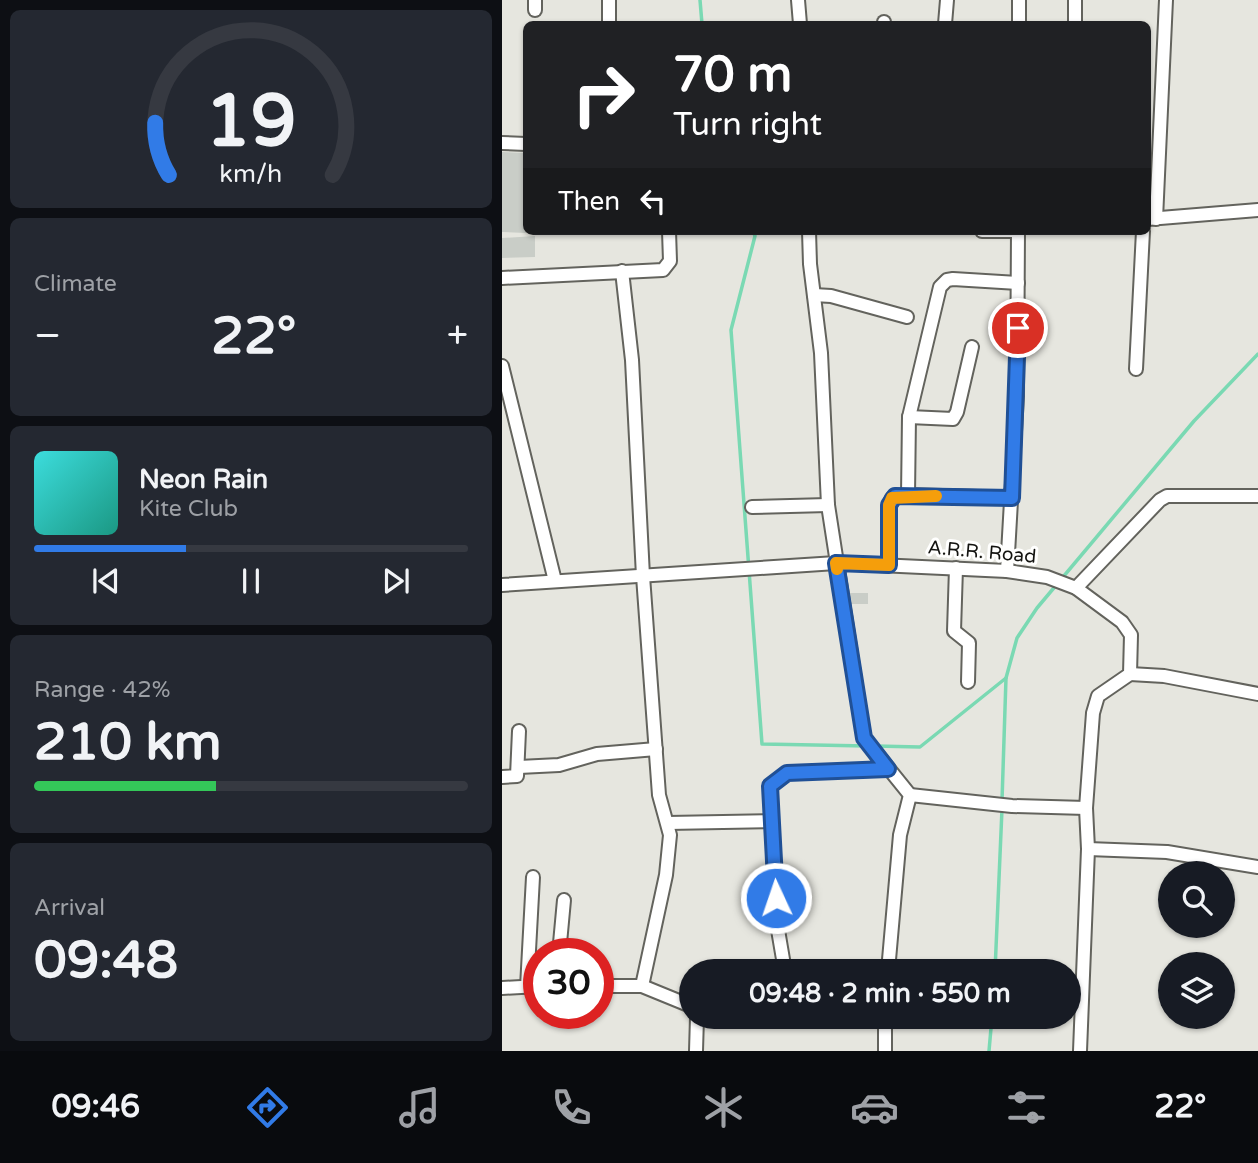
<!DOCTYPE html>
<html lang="en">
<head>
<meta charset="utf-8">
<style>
	:root { --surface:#171b24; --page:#242831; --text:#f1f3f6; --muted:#9ea1a6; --line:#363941; --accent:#317be7 }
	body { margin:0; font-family:"Varela Round",sans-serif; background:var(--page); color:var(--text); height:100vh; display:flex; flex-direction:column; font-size:26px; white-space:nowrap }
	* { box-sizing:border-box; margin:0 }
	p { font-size:23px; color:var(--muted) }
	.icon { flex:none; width:38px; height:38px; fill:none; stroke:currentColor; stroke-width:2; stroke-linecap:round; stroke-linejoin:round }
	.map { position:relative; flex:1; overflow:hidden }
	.sheet { display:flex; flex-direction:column; gap:10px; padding:10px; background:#0d0f14; width:502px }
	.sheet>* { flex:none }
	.guide { position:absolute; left:21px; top:21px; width:628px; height:214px; border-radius:10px; box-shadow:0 2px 5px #0004; background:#202124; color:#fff; overflow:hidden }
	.fabs { position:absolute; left:656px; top:861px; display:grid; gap:14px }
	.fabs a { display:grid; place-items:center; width:77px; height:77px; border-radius:50%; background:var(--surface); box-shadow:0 2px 5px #0004; font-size:35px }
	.speed { position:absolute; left:21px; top:938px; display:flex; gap:14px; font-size:35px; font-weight:700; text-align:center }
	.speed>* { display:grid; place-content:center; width:91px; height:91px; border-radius:50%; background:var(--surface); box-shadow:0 2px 5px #0004; line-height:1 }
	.speed .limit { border:10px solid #d22; background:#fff; color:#111 }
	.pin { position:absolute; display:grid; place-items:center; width:60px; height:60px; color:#fff; margin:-30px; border:4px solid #fff; border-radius:50%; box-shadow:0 2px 7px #0007 }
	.me { position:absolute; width:77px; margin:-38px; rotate:357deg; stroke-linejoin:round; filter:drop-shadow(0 0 5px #0008) }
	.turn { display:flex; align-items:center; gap:24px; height:147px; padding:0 35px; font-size:32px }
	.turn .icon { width:91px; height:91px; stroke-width:2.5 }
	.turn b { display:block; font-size:49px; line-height:60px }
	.then { display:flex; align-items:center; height:66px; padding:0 35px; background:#0003; gap:14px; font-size:26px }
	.big { font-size:52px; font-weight:700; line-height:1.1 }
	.sheet .tile { flex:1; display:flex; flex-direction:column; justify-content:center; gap:10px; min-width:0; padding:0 24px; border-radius:10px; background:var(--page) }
	.sheet .dial { align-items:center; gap:0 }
	.dial svg { height:182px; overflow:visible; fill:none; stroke:var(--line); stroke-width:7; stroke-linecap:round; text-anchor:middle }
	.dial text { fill:var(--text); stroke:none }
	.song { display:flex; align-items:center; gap:21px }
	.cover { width:84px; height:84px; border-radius:10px; background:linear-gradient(135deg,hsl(180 70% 55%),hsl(170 70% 35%)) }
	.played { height:7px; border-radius:4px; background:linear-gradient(90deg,var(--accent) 35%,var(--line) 35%) }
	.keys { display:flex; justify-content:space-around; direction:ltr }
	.heat { display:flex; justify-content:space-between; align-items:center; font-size:38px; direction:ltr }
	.charge { height:10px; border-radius:5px; background:linear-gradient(90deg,#34c759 42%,var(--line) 0) }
	.trip { position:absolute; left:177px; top:959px; width:402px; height:70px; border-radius:35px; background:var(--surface); box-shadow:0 2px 5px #0004; font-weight:700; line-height:70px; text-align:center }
	.dock { display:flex; height:112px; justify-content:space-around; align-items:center; background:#090b0e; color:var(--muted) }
	.dock .icon { width:49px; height:49px }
	.dock .on { color:var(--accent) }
	.dock b { font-size:32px; color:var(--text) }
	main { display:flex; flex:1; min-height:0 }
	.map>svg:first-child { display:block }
</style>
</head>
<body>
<main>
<section class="sheet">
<div class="tile dial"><svg viewBox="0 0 100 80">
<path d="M14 69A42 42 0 1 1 86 69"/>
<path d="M14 69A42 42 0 0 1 8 46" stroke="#317be7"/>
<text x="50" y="56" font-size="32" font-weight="700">19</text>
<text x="50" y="72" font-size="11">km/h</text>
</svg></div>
<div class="tile"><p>Climate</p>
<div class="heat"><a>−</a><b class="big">22°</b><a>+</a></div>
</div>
<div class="tile">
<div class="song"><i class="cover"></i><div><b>Neon Rain</b><p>Kite Club</p></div></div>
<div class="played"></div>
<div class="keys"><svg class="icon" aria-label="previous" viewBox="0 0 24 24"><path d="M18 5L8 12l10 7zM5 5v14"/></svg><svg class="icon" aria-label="pause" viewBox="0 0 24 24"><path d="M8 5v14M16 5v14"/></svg><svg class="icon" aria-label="next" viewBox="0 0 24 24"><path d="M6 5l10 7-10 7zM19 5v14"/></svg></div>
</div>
<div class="tile"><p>Range · 42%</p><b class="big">210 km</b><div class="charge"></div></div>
<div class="tile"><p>Arrival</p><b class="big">09:48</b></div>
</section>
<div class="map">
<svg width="756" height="1051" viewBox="0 0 756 1051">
	<rect width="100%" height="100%" fill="#e6e6df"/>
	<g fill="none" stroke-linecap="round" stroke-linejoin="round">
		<g stroke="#7ad9b3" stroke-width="3.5">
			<path d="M198 0 200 24"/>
			<path d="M251 231 253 236 229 330 260 744 365 746"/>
			<path d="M373 746 418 747 504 678"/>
			<path d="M500 801 504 678 515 638 535 608 692 421 756 354"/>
			<path d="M493 971 500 809"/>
			<path d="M487 1051 490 1017"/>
		</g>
	</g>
	<g fill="#c9cdc7">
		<path d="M0 152 24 153V233L0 232Z"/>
		<path d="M51 231H150V235Z"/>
		<path d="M33 236V257L0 258V238Z"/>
		<rect x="347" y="593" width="19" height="11"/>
	</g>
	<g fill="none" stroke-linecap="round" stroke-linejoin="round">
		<g stroke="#63635d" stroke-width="16">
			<g id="street">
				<path d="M107 0V24"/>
				<path d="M296 0 298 24"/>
				<path d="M33 10V0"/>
				<path d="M382 24V22"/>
				<path d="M443 24 445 0"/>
				<path d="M517 24V0"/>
				<path d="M573 24V0"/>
				<path d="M0 143 24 144"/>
				<path d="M646 219 756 210"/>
				<path d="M654 219 664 0"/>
				<path d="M307 231 308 264 319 353 326 505 362 738 408 795 398 835 386 971"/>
				<path d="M480 231H515"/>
				<path d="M120 271 130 360 141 576 157 795 168 835 164 875 140 986"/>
				<path d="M0 278 161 270 168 261 167 231"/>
				<path d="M312 295 329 296 405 317"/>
				<path d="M0 366 53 581"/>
				<path d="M634 369 641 231"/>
				<path d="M407 417 451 419 455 412 470 347"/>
				<path d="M406 495 407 417 438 287 445 280 451 279 516 283"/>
				<path d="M250 507 326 505"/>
				<path d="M387 565V505L390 498 406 495 510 498"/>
				<path d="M454 568 452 631 467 643 466 682"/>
				<path d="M505 571 515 396 516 231"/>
				<path d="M0 585 334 563 505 571 545 577 574 588 620 622 629 635 628 674 596 696 591 713 584 808 586 849 578 1051"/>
				<path d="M574 588 658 500 665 496H756"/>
				<path d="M628 674 662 676 756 694"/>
				<path d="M17 767 57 765 95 754 154 749"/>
				<path d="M0 777 15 776 17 731"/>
				<path d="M408 795 510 806 584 808"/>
				<path d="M166 823 270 821"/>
				<path d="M586 849 665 852 756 867"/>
				<path d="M57 954 62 900"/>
				<path d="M283 971 275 924 268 786 285 773 386 769"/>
				<path d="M96 986H140L189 1006"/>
				<path d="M25 987 31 877"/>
				<path d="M0 988 37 986"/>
				<path d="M194 1051 195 1017"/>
				<path d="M383 1051V1017"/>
			</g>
		</g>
		<use href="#street" stroke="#fff" stroke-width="12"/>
	</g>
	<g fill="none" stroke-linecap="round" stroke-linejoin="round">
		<g stroke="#205096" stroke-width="18">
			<path id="route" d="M274 898 268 786 285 773 386 769 362 738 334 563 387 565V505L393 496 510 498 516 328"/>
		</g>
		<use href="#route" stroke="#317be7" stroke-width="12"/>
		<path stroke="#f59e0b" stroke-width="12" d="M335 569 334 563 387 565V505L390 498 434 496"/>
	</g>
	<g text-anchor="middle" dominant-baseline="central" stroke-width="6" stroke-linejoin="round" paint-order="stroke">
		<g font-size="19" fill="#131310" stroke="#fffffe">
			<text transform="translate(480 552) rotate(5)">A.R.R. Road</text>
		</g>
	</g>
</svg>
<div class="fabs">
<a><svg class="icon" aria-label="search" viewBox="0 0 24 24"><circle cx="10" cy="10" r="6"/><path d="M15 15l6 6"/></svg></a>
<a><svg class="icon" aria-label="layers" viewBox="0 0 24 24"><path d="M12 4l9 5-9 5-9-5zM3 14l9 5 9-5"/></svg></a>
</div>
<div class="speed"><div class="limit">30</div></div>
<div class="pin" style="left:516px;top:328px;background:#d93025"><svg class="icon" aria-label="arrive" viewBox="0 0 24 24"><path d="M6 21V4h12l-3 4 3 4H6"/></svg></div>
<svg class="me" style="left:274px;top:898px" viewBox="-20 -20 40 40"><circle r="17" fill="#317be7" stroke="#fff" stroke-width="3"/><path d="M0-11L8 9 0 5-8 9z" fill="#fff"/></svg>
<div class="trip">09:48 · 2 min · 550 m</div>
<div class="guide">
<div class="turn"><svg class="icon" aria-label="right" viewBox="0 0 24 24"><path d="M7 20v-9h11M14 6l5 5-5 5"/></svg><div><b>70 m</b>Turn right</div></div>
<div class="then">Then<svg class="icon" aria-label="left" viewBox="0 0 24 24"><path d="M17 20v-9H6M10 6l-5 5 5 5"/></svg></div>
</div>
</div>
</main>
<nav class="dock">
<b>09:46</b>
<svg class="icon on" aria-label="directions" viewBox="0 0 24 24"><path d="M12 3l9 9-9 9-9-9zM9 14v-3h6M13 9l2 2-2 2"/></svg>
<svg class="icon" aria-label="music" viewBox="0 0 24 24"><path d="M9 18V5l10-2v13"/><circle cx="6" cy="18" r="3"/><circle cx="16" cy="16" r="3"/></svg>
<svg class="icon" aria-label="phone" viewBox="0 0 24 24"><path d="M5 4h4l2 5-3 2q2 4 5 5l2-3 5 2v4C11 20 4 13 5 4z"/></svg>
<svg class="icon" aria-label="climate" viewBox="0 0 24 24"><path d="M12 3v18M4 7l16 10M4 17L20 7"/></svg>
<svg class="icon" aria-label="car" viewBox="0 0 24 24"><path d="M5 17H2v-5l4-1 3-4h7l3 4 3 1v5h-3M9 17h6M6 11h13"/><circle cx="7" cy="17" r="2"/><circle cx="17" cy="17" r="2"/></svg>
<svg class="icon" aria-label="filters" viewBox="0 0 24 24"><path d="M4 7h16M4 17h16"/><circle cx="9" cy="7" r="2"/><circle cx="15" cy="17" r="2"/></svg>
<b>22°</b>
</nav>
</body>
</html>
